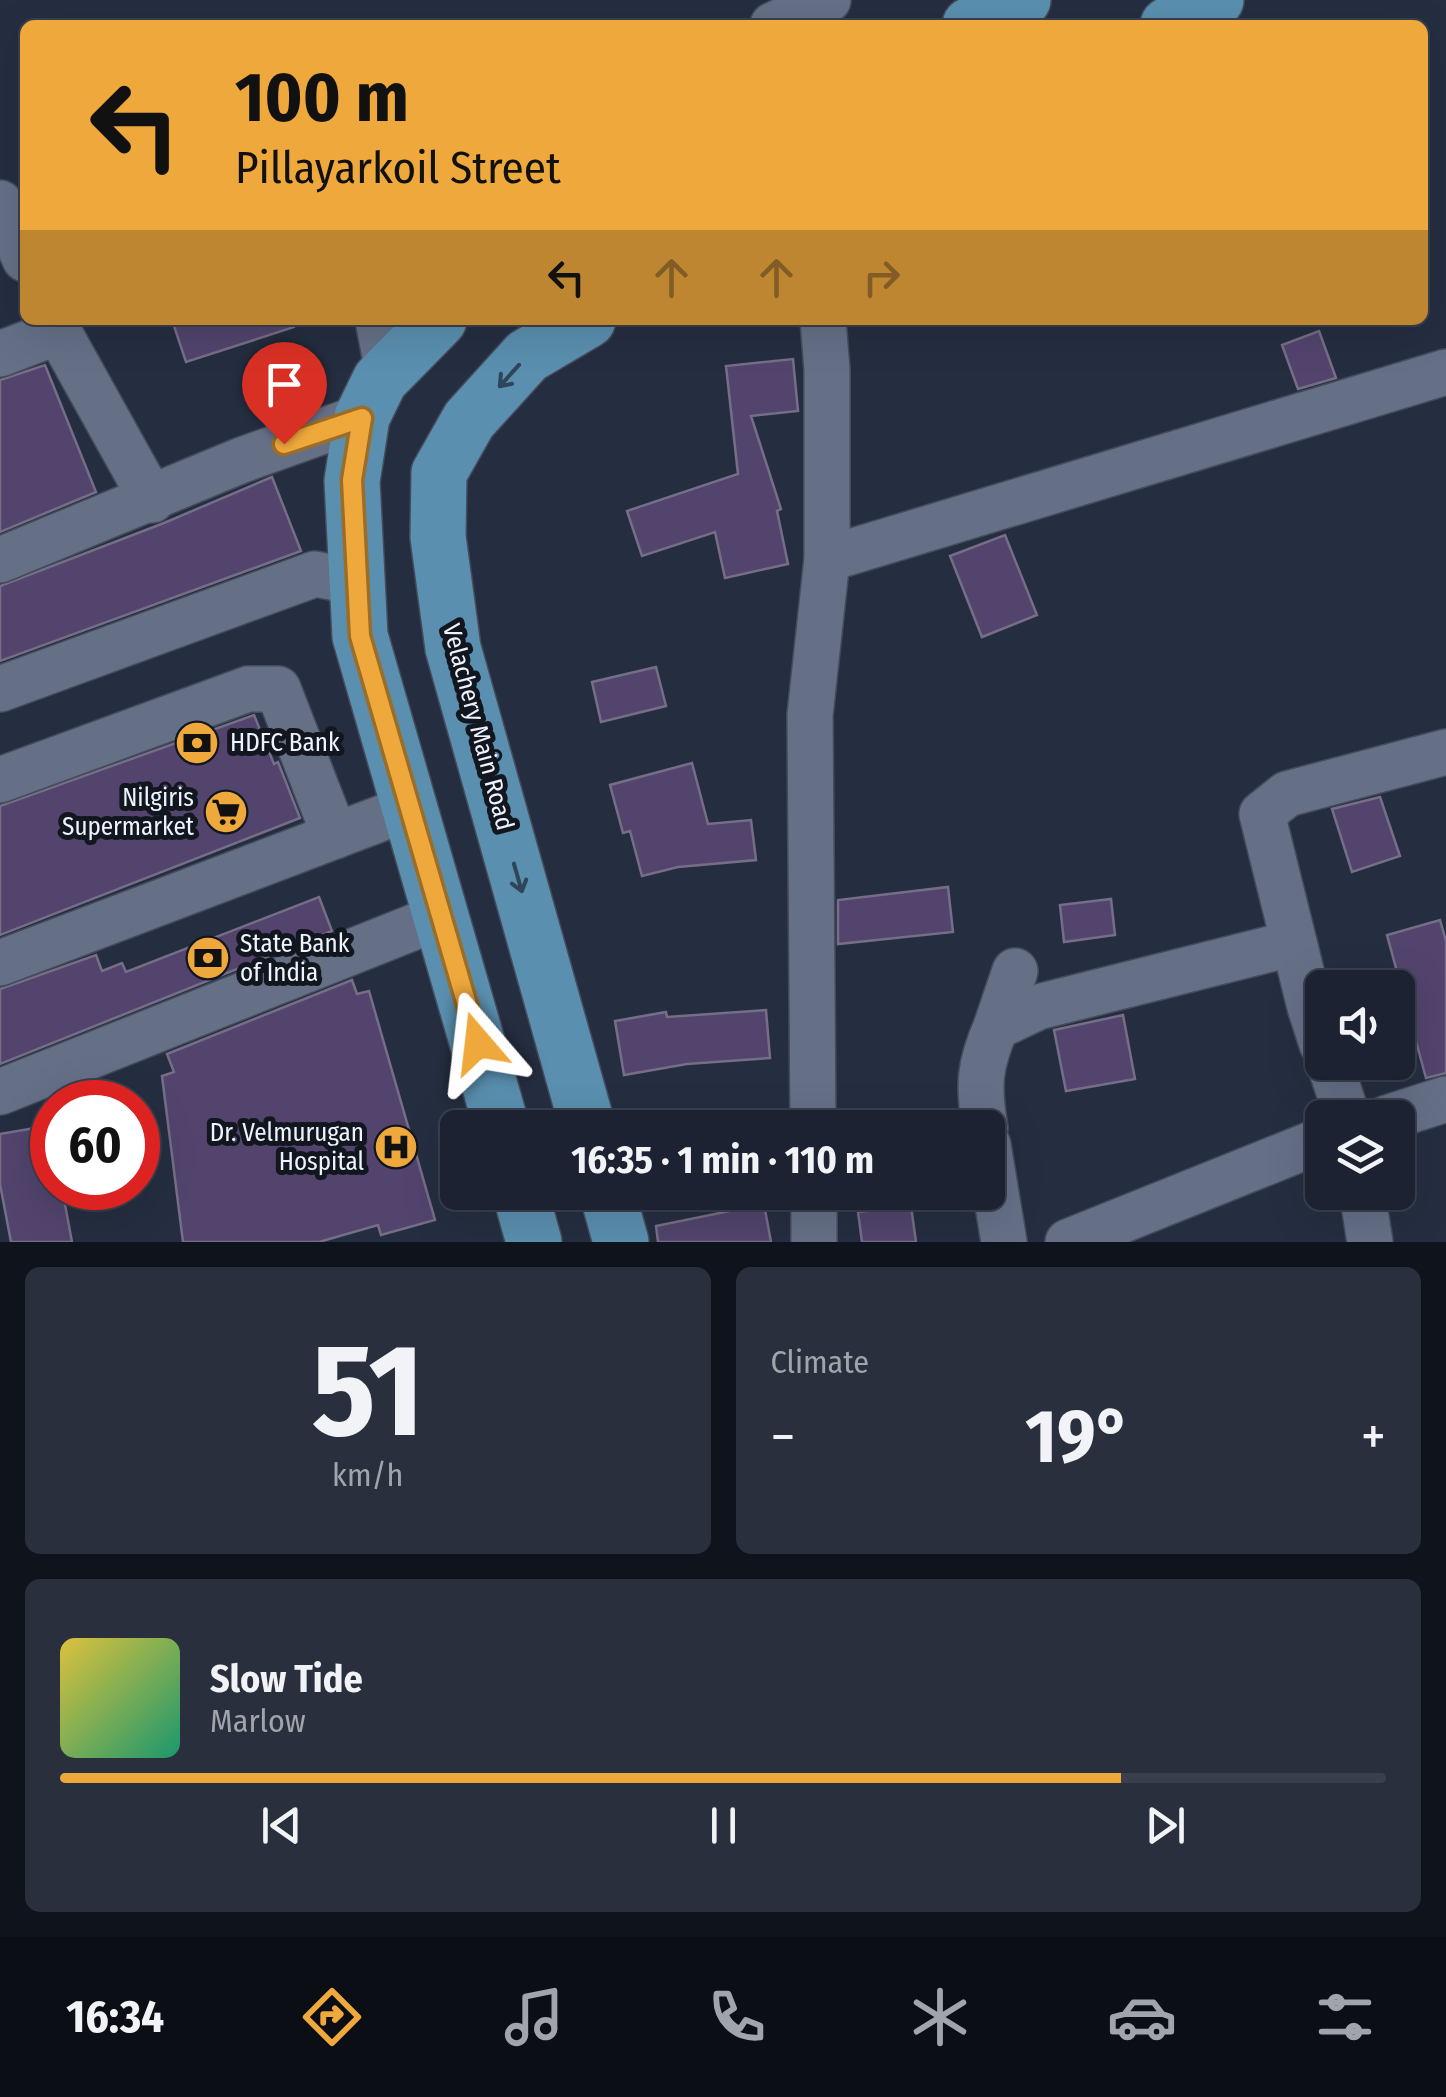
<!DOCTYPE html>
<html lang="en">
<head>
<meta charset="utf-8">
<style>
	:root { --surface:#1c2231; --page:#292f3d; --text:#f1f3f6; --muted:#a0a4ab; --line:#3a3f4d; --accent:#eea83c }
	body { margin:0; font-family:"Fira Sans Condensed",sans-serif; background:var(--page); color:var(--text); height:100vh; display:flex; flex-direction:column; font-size:38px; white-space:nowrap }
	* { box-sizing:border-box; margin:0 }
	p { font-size:32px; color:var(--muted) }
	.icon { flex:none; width:55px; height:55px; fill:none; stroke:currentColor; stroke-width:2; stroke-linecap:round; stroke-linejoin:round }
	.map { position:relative; height:1242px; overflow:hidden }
	.panel { display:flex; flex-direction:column; gap:25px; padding:25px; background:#0f131b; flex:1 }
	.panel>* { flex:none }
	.hud { position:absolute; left:20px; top:20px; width:1408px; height:305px; border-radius:15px; box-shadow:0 10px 40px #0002,0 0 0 2px var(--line); background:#eea83c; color:#111; overflow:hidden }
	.controls { position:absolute; left:1305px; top:970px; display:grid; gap:20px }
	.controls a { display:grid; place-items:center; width:110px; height:110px; border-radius:15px; background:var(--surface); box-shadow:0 10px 40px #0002,0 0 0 2px var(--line); font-size:50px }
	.speed { position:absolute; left:30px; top:1080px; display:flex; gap:20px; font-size:50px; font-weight:700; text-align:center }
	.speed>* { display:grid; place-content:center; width:130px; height:130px; border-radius:50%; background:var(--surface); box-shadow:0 10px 40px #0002,0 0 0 2px var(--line); line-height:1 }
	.speed .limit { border:15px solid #d22; background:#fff; color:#111 }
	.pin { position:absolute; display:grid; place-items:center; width:85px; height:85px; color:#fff; margin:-102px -42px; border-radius:50% 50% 50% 0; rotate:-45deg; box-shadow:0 0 10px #0007 }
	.pin .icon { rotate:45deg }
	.me { position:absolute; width:110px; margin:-55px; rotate:343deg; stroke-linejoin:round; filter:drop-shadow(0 0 8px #0008) }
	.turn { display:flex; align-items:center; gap:35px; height:210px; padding:0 50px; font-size:45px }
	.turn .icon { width:130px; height:130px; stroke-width:2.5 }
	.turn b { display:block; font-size:70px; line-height:85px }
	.lanes { display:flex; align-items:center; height:95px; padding:0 50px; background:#0003; justify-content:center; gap:50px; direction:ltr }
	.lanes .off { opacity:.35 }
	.big { font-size:75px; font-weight:700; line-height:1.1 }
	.panel .card { flex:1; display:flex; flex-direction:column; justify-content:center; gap:15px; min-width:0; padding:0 35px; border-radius:15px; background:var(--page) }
	.panel .dial { align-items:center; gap:0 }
	.dial b { font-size:130px; line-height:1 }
	.song { display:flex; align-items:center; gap:30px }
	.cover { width:120px; height:120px; border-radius:15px; background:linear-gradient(135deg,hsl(50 70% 55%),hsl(160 70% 35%)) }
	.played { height:10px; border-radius:5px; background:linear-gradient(90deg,var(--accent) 80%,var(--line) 80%) }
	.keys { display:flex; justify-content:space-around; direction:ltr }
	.heat { display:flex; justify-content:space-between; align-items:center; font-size:55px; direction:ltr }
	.panel .tiles { flex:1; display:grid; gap:25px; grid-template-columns:1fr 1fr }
	.card:last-child { grid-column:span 2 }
	.trip { position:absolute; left:440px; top:1110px; width:565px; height:100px; border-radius:15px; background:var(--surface); box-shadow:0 10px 40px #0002,0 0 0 2px var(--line); font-weight:700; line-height:100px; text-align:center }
	.menu { display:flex; height:160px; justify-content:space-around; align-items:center; background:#0b0e14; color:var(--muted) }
	.menu .icon { width:70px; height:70px }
	.menu .current { color:var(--accent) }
	.menu b { font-size:45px; color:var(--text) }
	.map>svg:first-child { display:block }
</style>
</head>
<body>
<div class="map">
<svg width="1446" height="1242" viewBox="0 0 1446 1242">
	<rect width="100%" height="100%" fill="#252e41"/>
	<g fill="#52446d" stroke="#756e86" stroke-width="2.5">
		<path d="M172 320H293L294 327 186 362Z"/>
		<path d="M1319 331 1336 378 1298 389 1282 345Z"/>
		<path d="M793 359 798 411 751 416 781 509 777 511 788 564 725 578 715 532 642 556 627 511 738 474 726 366Z"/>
		<path d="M45 365 96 492 0 532V380Z"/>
		<path d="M272 477 301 551 0 661V586L164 523Z"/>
		<path d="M1005 535 1037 615 982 637 950 556Z"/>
		<path d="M656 667 666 706 601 722 592 682Z"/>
		<path d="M254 715 274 764 278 762 300 818 0 935V806Z"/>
		<path d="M692 763 708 824 751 820 756 860 678 867 642 876 630 831 623 833 610 785Z"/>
		<path d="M1380 797 1400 856 1352 872 1332 809Z"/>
		<path d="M948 887 953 932 838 944V900Z"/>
		<path d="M319 897 332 931 0 1064V989L96 955 102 971 122 963 126 972Z"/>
		<path d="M1111 899 1115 935 1064 942 1060 905Z"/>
		<path d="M1440 920 1446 941V1073L1426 1078 1387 935Z"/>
		<path d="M352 980 357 994 369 991 435 1220 381 1235 378 1225 319 1242H183L162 1076 174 1072 167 1054Z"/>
		<path d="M766 1010 770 1058 687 1064 624 1075 615 1021 666 1012 667 1017Z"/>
		<path d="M1123 1015 1135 1079 1066 1091 1054 1030Z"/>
		<path d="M52 1125V1188H62L72 1242H11L0 1184V1134Z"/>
		<path d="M764 1204 771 1242H658L656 1226Z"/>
		<path d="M911 1206 916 1242H862L858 1212Z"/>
	</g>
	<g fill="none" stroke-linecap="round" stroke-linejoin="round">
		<g stroke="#444b5b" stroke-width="48">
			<g id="minor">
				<path d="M773 25 828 0"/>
				<path d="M0 203 25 259"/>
				<path d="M52 320 152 500"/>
				<path d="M378 320 388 372"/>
				<path d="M0 354 57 332"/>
				<path d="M827 559 1446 372"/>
				<path d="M0 560 242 460 362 417"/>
				<path d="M0 689 315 574 336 578 358 588"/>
				<path d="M0 780 248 689H278L335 836"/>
				<path d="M0 963 411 807"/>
				<path d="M996 1027 1015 971"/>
				<path d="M1322 1044 1310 1007 1262 814 1287 794 1446 752"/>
				<path d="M1329 1062 1348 1118"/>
				<path d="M0 1092 439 917"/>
				<path d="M1387 1118 1446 1099"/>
				<path d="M813 1128 810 715 827 559V370L823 320"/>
				<path d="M985 1128C978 1086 979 1066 996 1027L1038 1007 1294 943"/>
				<path d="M988 1145 1004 1242"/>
				<path d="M814 1192V1242"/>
				<path d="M1362 1192 1370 1242"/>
				<path d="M1068 1242 1322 1140"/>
			</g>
		</g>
		<g stroke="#444b5b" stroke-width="58">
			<g id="major">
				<path d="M970 25 1023 0"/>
				<path d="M1168 25 1216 0"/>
				<path d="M439 320 380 380 362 417 352 481 360 636 502 1128"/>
				<path d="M588 320 527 356 469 420 439 473 438 537 453 648 588 1128"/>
				<path d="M520 1192 534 1242"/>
				<path d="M607 1192 621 1242"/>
			</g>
		</g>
		<use href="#minor" stroke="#657087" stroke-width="45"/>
		<use href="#major" stroke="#5a8faf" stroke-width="55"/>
	</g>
	<defs><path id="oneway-shaft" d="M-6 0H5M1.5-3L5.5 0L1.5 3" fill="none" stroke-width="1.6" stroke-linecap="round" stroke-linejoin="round" transform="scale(2.5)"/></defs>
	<g stroke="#2f4659">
		<use href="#oneway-shaft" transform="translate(509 376) rotate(132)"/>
		<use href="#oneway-shaft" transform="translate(518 878) rotate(74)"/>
	</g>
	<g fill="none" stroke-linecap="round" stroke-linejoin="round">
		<g stroke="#9b6d27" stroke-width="25">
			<path id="route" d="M284 444 362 418 352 480 360 636 478 1043"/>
		</g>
		<use href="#route" stroke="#eea83c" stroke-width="18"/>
	</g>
	<defs>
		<g id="bank-disc" transform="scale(2.25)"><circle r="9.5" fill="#eea83c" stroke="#12161f"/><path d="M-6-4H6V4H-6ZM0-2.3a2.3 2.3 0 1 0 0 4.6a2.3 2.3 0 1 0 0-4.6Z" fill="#111"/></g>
		<g id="supermarket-disc" transform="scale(2.25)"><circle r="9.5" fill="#eea83c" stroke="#12161f"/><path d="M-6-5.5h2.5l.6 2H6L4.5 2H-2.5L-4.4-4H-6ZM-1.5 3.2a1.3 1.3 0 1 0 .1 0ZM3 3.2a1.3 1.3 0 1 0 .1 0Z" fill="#111"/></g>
		<g id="hospital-disc" transform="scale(2.25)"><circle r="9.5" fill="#eea83c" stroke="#12161f"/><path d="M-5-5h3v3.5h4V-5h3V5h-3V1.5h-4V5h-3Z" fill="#111"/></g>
	</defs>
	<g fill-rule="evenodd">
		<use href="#bank-disc" x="197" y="743"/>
		<use href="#supermarket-disc" x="226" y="812"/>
		<use href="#bank-disc" x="208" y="958"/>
		<use href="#hospital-disc" x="396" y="1147"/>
	</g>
	<g text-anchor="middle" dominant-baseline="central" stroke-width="10" stroke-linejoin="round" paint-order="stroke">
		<g font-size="25" fill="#eef3fe" stroke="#12161f">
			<text transform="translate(478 727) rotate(75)">Velachery Main Road</text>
		</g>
		<g font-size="25" fill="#eef3fe" stroke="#12161f" text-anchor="start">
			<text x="230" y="743">HDFC Bank</text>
			<text x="194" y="798" text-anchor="end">Nilgiris<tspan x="194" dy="29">Supermarket</tspan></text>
			<text x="240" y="944">State Bank<tspan x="240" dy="29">of India</tspan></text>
			<text x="364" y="1133" text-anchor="end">Dr. Velmurugan<tspan x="364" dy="29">Hospital</tspan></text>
		</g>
	</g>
</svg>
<div class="controls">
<a><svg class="icon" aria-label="sound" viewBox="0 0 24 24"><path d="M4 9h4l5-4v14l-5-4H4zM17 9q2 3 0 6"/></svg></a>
<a><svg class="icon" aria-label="layers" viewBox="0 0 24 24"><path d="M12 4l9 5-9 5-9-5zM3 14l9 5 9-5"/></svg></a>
</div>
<div class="speed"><div class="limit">60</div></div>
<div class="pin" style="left:284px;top:444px;background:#d93025"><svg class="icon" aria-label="arrive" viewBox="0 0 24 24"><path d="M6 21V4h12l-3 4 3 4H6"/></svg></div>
<svg class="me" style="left:478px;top:1043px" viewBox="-20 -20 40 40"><path d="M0-17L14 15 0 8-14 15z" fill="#eea83c" stroke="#fff" stroke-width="4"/></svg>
<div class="trip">16:35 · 1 min · 110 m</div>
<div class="hud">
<div class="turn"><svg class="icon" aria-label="left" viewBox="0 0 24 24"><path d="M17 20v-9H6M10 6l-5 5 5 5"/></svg><div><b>100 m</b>Pillayarkoil Street</div></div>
<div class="lanes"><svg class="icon" aria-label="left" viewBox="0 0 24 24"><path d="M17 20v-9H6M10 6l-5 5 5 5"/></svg><svg class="icon off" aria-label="ahead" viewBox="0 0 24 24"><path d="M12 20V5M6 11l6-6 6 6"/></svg><svg class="icon off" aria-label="ahead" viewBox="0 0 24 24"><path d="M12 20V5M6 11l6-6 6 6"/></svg><svg class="icon off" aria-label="right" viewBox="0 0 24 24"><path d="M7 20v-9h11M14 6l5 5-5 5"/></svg></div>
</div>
</div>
<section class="panel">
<div class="tiles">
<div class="card dial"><b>51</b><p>km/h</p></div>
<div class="card"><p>Climate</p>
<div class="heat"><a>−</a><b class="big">19°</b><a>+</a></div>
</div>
<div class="card">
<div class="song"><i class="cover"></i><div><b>Slow Tide</b><p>Marlow</p></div></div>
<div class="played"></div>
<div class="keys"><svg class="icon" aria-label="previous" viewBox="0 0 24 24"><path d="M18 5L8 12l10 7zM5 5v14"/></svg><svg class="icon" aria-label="pause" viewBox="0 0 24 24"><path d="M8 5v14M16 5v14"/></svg><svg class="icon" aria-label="next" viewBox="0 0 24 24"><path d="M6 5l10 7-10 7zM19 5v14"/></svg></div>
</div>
</div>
</section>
<nav class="menu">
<b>16:34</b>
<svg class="icon current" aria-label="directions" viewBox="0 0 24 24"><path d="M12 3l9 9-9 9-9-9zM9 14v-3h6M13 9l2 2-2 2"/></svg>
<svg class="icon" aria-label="music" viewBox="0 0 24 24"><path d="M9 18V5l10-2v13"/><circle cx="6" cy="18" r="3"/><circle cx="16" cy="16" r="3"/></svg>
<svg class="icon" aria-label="phone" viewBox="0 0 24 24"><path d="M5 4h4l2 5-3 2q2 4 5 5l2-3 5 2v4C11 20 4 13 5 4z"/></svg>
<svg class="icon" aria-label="climate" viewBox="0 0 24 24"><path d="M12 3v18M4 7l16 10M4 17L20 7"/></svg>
<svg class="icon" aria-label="car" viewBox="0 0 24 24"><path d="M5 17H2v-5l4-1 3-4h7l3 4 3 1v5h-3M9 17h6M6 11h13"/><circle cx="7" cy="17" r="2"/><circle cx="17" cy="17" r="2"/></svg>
<svg class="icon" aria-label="filters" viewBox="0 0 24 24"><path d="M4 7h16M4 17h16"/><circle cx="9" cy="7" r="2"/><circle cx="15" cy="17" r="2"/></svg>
</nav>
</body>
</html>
